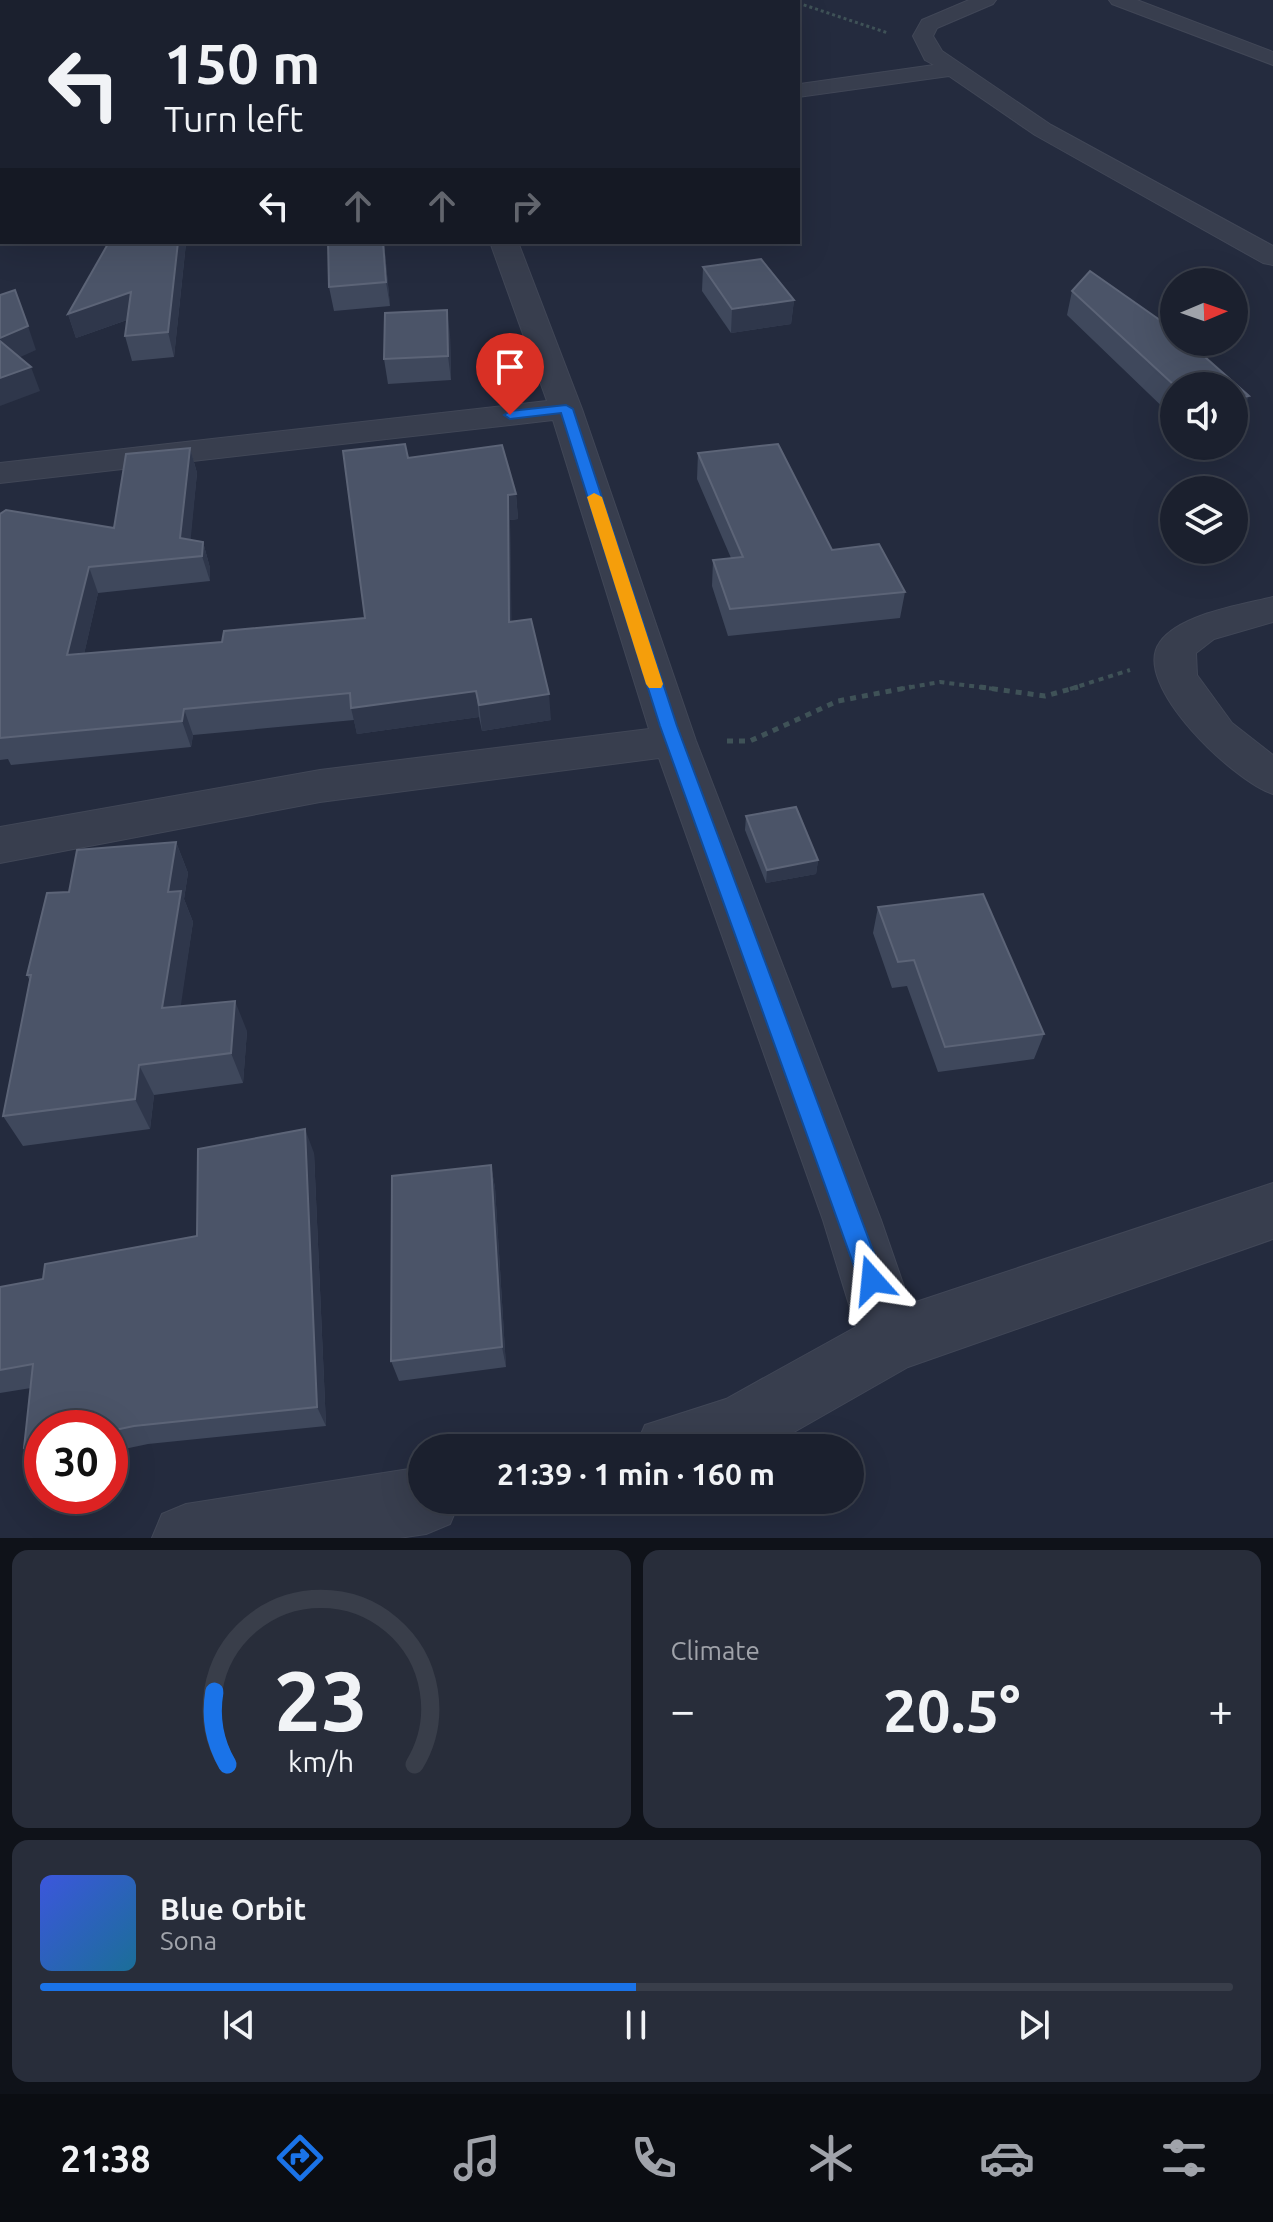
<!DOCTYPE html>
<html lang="en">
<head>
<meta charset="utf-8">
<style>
	:root { --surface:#1b202e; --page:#282d3a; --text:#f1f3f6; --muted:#a0a3aa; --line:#393e4a; --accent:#1a73e8 }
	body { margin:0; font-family:Ubuntu,sans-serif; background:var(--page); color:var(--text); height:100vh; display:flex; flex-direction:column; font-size:30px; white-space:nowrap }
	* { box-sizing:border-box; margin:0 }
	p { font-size:26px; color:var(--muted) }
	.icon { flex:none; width:44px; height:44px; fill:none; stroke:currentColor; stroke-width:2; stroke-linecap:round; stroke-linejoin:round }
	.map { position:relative; height:1538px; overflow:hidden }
	.sheet { display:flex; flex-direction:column; gap:12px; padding:12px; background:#0f1219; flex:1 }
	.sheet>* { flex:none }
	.banner { position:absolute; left:0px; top:0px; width:800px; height:244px; box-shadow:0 8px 32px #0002,0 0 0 2px var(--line); background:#1b202e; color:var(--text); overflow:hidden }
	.needle { width:52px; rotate:88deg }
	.tools { position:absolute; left:1160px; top:268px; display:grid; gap:16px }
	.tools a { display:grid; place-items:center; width:88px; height:88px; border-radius:50%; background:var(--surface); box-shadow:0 8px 32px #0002,0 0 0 2px var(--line); font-size:40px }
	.speed { position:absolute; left:24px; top:1410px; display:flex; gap:16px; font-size:40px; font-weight:700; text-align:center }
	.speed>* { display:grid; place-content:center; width:104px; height:104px; border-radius:50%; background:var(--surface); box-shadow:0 8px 32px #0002,0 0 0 2px var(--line); line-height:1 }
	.speed .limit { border:12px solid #d22; background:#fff; color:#111 }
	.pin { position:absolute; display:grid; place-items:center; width:68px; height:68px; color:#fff; margin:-82px -34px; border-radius:50% 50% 50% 0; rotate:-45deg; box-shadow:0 0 8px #0007 }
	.pin .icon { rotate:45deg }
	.me { position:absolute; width:88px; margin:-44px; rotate:342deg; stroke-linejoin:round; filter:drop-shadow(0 0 6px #0008) }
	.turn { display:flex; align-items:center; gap:28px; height:168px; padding:0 32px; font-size:36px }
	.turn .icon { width:104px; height:104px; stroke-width:2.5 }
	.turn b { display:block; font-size:56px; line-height:68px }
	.lanes { display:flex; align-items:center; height:76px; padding:0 32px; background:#0003; justify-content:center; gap:40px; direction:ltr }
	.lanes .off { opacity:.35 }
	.big { font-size:60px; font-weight:700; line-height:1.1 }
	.sheet .widget { flex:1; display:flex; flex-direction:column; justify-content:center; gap:12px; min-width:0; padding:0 28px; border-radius:16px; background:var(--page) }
	.sheet .dial { align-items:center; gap:0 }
	.dial svg { height:208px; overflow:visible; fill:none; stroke:var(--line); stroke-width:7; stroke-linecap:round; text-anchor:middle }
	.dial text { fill:var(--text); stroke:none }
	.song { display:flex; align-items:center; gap:24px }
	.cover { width:96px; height:96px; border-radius:12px; background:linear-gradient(135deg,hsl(230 70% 55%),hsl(200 70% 35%)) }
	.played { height:8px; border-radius:4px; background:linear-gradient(90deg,var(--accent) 50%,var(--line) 50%) }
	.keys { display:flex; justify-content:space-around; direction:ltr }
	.heat { display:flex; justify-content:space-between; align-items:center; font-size:44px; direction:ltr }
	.sheet .tiles { flex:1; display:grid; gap:12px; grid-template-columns:1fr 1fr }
	.widget:last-child { grid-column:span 2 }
	.trip { position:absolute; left:408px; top:1434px; width:456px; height:80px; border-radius:40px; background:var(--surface); box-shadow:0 8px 32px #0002,0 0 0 2px var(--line); font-weight:700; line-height:80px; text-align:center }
	.menu { display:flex; height:128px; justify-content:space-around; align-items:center; background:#0b0d12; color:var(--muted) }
	.menu .icon { width:56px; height:56px }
	.menu .current { color:var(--accent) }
	.menu b { font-size:36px; color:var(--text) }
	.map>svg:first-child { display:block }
</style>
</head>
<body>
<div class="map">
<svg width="1273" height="1538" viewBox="0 0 1273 1538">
	<rect width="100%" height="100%" fill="#242b3e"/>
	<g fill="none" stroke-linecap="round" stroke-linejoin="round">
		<g stroke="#414757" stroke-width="2">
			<g id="street">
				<path d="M145 0H167L169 2H147Z"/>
				<path d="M969 0H996L993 4 937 28 933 36 942 51 1051 125 1273 246V265L1263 263 1035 135 949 76 798 97 800 84 934 65 925 60 913 36 922 20Z"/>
				<path d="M1109 0H1137L1273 52V65L1112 4Z"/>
				<rect x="0" y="59" width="2" height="12"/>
				<path d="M490 242H518L582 409 696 741 881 1220 910 1304 1273 1183V1239L908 1367 766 1448H635L645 1425 726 1399 856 1327 823 1220 659 758 320 802 0 863V827L320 770 649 729 553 420 0 483V463L547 401Z"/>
				<path d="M1273 597V622L1214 639 1196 653 1197 675 1232 723 1273 755V794C1236 783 1129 684 1160 642 1180 614 1241 605 1273 597Z"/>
				<path d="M422 1467V1500H460L450 1524 426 1534 399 1538H152L162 1514 186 1504Z"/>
			</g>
		</g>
		<g stroke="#3f5257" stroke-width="3" stroke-dasharray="3 3" stroke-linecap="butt">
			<path d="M784 0 795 2"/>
			<path d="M798 3 888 33"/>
		</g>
		<g stroke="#3f5257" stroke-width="4" stroke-dasharray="5 5" stroke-linecap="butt">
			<path d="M900 689 940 682 995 689"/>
			<path d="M1070 689 1130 670"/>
		</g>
		<g stroke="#3f5257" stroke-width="5" stroke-dasharray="6 6" stroke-linecap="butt">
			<path d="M980 687 1045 696 1078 687"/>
			<path d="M727 741H750L838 701 911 687"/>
		</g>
		<use href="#street" fill="#383e4e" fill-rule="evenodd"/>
	</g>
	<g fill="#3f485c">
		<rect x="0" y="72" width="2" height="98"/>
		<path d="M313 242H384L390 306 334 311 329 287V245L313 246Z"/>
		<path d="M186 243 174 357 132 361 125 336 127 320 76 338 68 314Z"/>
		<path d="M703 267 794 300 791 324 731 333 702 291Z"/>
		<path d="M1072 291 1240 422 1174 386V418L1067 315Z"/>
		<path d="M450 334 451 380 388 384 384 359Z"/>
		<path d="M190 448 197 473 190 540 203 542 210 568V581L98 593 84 654 222 642 365 618 408 458 516 494 518 519 510 520 511 621 551 720 482 731 479 717 357 734 354 720 193 735 191 747 11 765 8 759 0 760V514L114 528Z"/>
		<path d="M698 453 832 550 905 592 900 618 728 636 712 586 713 560 731 558 697 479Z"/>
		<path d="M746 816 818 860 816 874 766 883 745 830Z"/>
		<path d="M176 842 188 873 184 899 193 922 180 1006 247 1031 243 1083 154 1095 150 1129 23 1146 3 1116 30 981 27 975 69 892Z"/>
		<path d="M878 907 1044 1034 1034 1059 938 1072 907 986 892 988 873 933Z"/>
		<path d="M314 1153 326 1426 148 1444 110 1452V1428H42V1466L24 1448 31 1388 0 1393V1287L43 1279 197 1236Z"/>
		<path d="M491 1165 495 1188 506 1367 399 1381 391 1361Z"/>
	</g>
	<g fill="#2f374b">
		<path d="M0 0H36V2H2V7H0Z"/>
		<path d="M178 242H194L186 243 174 357 168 332Z"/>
		<path d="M383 242H384L390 306 386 282Z"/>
		<path d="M131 292 138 316 76 338 68 314Z"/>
		<path d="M794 300 791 324 731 333 732 309Z"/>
		<path d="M447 310 450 334 451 380 448 356Z"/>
		<path d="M28 326 36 350 7 363 0 344V338Z"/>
		<path d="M31 367 40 391 0 406V378Z"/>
		<path d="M1249 396 1240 422 1234 423V399Z"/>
		<path d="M190 448 197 473 189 557 180 538Z"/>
		<path d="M516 494 518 519 510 520 512 648 509 622 508 495Z"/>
		<path d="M203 542 210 568V581L202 556Z"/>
		<path d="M89 567 98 593 78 681 67 655Z"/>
		<path d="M476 691 479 717 357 734 351 708Z"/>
		<path d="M549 694 551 720 482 731 479 705Z"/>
		<path d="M184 709 193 735 191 747 182 721Z"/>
		<path d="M176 842 188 873 184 899 193 922 176 1039 162 1008 168 892Z"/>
		<path d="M818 860 816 874 766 883 767 870Z"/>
		<path d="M235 1001 247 1031 243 1083 231 1053Z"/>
		<path d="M139 1065 154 1095 150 1129 135 1099Z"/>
		<path d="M305 1129 314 1153 326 1426 317 1407Z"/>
		<path d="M491 1165 495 1188 506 1367 502 1347Z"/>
	</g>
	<g fill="#4b5468" stroke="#5c6477" stroke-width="2">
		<path d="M48 0H87V2H47Z"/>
		<rect x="0" y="72" width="2" height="76"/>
		<path d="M109 242H178L168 332 125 336 131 292 68 314Z"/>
		<path d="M328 242H383L386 282 329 287Z"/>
		<path d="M761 259 794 300 732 309 703 267Z"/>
		<path d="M1090 271 1174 330V342H1188L1249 396 1234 399V386H1175L1072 291Z"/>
		<path d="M15 290 28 326 0 338V295Z"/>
		<path d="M447 310 448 356 384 359 385 313Z"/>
		<path d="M0 341 31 367 0 378Z"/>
		<path d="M405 444 408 458 502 445 516 494 508 495 509 622 531 619 549 694 479 705 476 691 351 708 350 693 184 709 182 721 0 738V514L6 510 114 528 126 454 190 448 180 538 203 542 202 556 89 567 67 655 222 642 224 631 365 618 343 451Z"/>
		<path d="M778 444 832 550 879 544 905 592 730 609 713 560 743 557 698 453Z"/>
		<path d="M796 807 818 860 767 870 746 816Z"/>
		<path d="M176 842 168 892 181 891 162 1008 235 1001 231 1053 139 1065 135 1099 3 1116 31 975H27L47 893 69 892 77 850Z"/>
		<path d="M983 894 1044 1034 945 1047 914 960 898 962 878 907Z"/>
		<path d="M305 1129 317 1407 134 1426 110 1431V1428H42V1445L24 1448 33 1364 0 1370V1287L43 1279 45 1264 197 1236 198 1149Z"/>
		<path d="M491 1165 502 1347 391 1361 392 1176Z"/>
	</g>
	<path fill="#1a73e8" stroke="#114b97" stroke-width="2" d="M566 405 573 409 677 726 884 1280 881 1289 872 1293 863 1289 859 1280 660 726 561 413 510 419 504 415 510 411Z"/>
	<path fill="#f59e0b" d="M594 493 602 497 663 684 661 688H649L646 684 587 497Z"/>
</svg>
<div class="tools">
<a><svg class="needle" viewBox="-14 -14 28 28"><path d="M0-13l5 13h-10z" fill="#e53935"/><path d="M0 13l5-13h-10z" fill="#a0a3aa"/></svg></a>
<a><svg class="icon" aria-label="sound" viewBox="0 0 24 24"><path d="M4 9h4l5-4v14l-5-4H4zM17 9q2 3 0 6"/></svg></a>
<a><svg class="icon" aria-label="layers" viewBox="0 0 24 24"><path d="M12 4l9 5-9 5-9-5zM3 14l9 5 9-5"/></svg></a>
</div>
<div class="speed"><div class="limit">30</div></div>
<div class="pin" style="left:510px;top:415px;background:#d93025"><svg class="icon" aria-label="arrive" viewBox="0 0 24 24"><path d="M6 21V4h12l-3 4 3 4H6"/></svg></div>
<svg class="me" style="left:872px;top:1280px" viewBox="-20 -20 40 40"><path d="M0-17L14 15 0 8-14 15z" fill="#1a73e8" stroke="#fff" stroke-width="4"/></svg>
<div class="trip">21:39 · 1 min · 160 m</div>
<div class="banner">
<div class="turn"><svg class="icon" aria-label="left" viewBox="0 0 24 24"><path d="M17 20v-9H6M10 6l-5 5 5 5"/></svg><div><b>150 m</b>Turn left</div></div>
<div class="lanes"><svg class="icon" aria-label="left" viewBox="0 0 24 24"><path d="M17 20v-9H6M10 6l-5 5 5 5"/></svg><svg class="icon off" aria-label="ahead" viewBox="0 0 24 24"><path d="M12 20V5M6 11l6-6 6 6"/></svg><svg class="icon off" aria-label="ahead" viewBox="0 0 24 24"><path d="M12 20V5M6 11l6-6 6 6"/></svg><svg class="icon off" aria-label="right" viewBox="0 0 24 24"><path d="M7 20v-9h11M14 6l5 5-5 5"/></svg></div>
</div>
</div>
<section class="sheet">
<div class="tiles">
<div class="widget dial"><svg viewBox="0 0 100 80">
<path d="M14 69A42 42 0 1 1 86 69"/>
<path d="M14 69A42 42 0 0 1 9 41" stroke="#1a73e8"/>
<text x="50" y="56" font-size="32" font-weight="700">23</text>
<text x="50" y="72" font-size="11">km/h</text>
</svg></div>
<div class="widget"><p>Climate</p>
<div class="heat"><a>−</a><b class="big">20.5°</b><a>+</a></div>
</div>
<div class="widget">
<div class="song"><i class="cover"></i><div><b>Blue Orbit</b><p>Sona</p></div></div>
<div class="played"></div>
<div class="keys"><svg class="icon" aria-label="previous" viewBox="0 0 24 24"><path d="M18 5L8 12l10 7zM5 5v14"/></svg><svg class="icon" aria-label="pause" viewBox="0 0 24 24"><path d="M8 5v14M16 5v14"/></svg><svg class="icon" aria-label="next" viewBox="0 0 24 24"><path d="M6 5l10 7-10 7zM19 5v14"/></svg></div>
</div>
</div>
</section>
<nav class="menu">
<b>21:38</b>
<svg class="icon current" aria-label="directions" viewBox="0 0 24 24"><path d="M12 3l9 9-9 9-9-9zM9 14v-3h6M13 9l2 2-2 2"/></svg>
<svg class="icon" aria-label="music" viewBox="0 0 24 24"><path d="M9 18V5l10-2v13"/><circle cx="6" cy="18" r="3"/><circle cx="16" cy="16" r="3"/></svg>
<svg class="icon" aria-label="phone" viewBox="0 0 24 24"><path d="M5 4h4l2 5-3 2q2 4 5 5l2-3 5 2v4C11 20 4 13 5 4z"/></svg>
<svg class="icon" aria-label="climate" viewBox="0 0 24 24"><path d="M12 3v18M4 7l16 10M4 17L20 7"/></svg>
<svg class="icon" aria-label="car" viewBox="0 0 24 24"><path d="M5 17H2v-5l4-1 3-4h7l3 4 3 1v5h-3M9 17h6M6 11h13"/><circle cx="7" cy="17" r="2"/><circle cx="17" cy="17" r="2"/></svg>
<svg class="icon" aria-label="filters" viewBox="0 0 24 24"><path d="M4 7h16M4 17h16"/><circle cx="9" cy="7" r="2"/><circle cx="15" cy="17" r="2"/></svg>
</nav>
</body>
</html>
